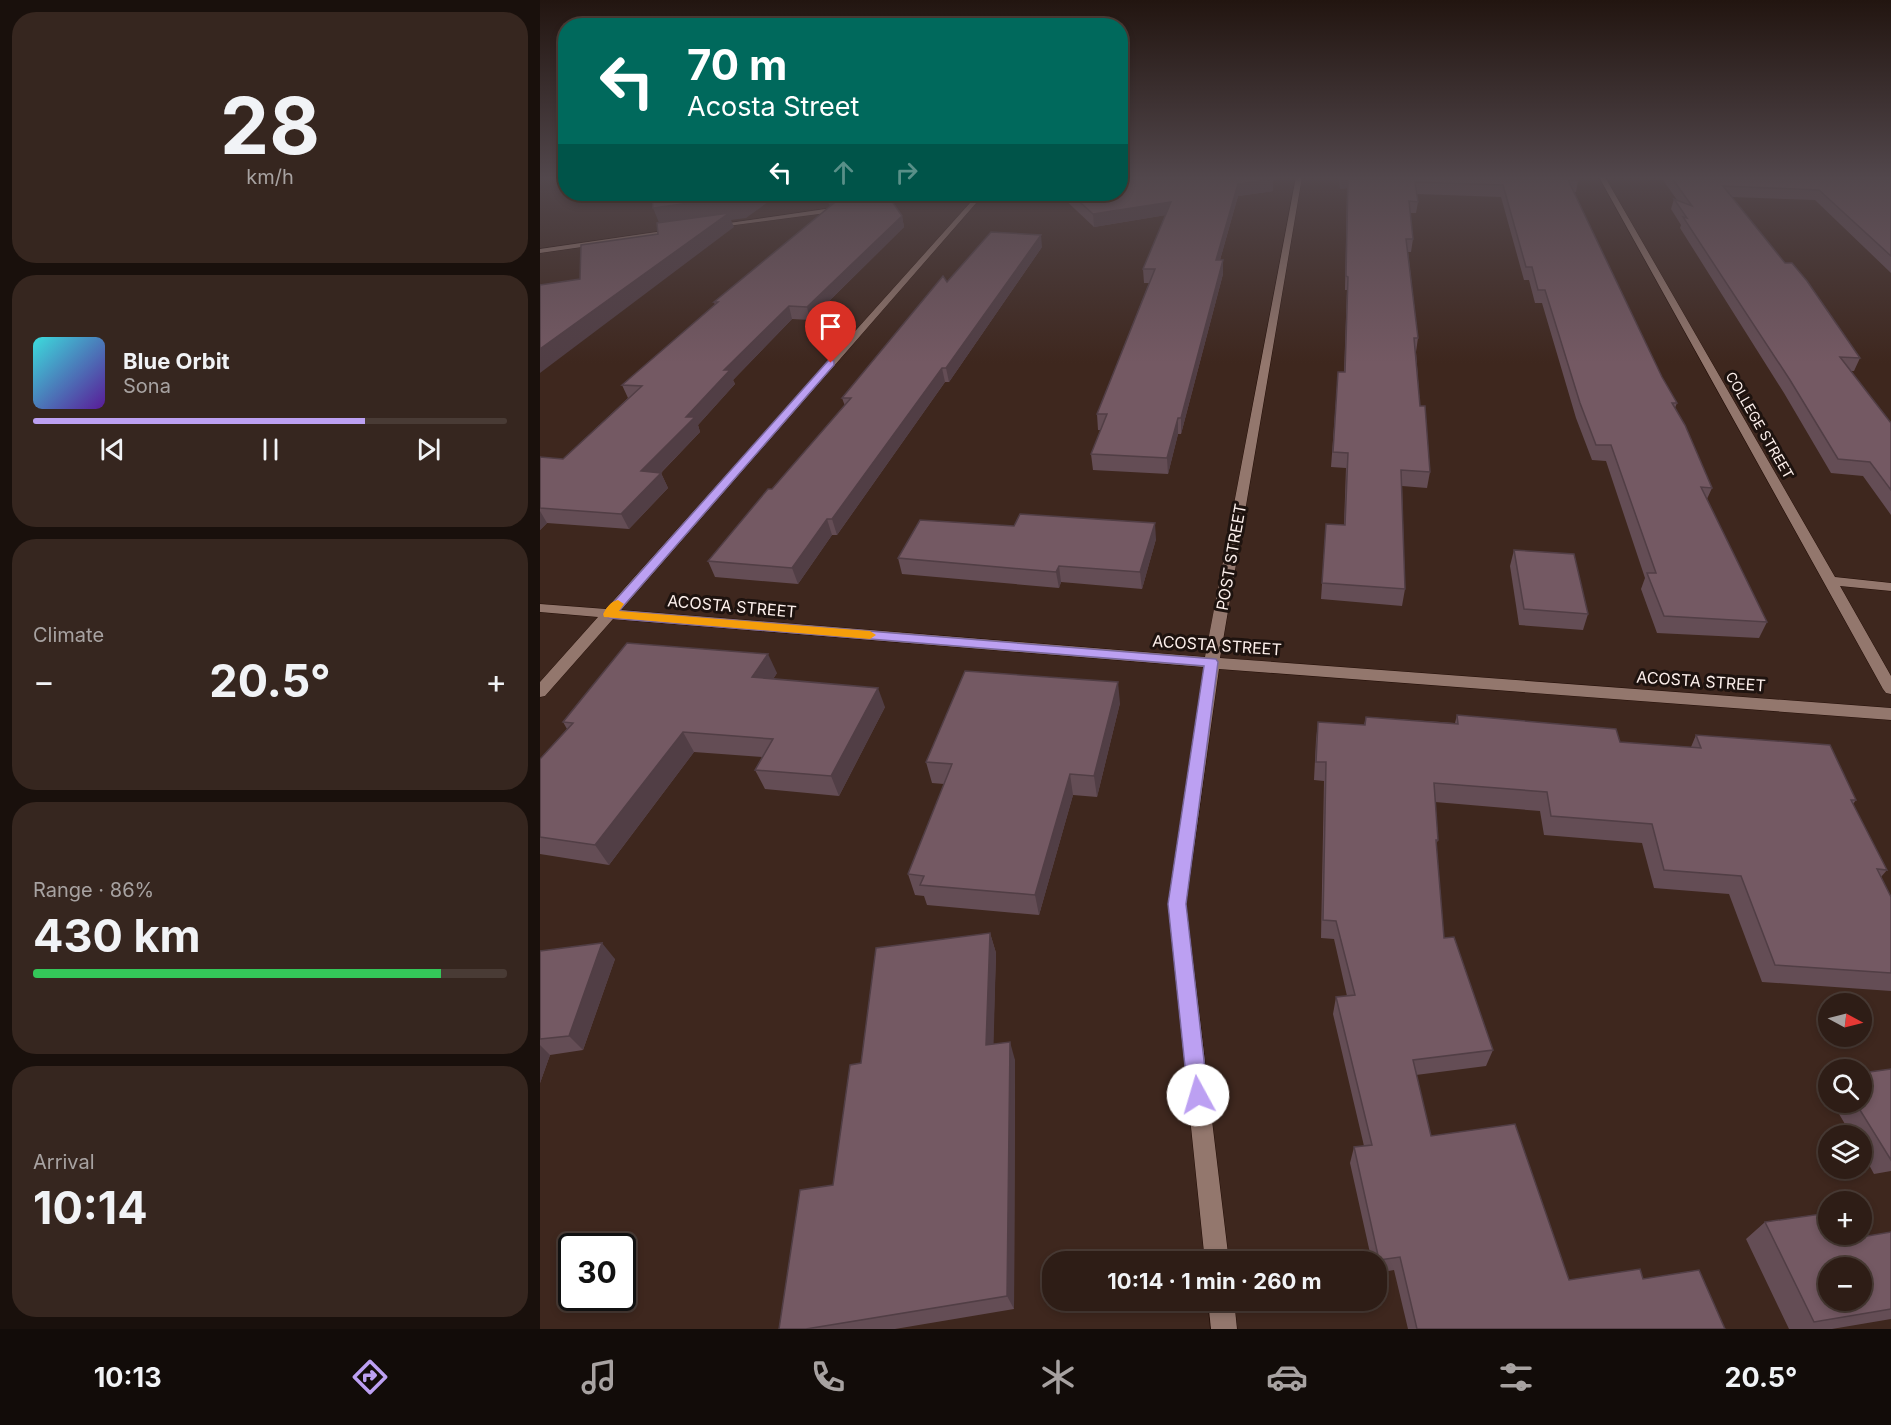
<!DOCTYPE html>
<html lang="en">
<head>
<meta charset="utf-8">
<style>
	:root { --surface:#2e1d16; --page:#36261f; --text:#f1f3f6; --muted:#a7a2a1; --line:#493b35; --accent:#bca0f2 }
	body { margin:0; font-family:Inter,sans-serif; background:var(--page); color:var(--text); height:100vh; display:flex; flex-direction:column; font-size:22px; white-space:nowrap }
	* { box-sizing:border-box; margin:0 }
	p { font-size:20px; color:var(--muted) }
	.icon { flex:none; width:33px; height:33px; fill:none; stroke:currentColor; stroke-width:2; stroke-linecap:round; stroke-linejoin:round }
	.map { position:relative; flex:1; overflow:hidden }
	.panel { display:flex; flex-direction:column; gap:12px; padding:12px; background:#19100c; width:540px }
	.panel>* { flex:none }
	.hud { position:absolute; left:18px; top:18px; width:570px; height:183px; border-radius:24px; box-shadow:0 3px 9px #0003,0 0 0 2px var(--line); background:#00695c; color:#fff; overflow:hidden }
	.needle { width:39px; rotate:97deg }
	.buttons { position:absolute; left:1278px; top:993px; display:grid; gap:12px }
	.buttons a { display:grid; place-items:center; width:54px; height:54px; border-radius:50%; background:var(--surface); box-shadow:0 3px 9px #0003,0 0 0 2px var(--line); font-size:30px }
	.speed { position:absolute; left:18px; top:1233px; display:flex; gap:12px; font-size:30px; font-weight:700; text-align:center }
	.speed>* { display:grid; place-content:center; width:78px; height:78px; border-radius:50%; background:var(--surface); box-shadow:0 3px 9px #0003,0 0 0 2px var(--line); line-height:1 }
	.speed .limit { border:3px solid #111; border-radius:9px; background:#fff; color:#111 }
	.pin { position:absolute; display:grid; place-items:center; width:51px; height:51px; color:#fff; margin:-62px -26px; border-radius:50% 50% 50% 0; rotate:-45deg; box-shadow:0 0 6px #0007 }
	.pin .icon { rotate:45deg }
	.me { position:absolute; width:66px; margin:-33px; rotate:354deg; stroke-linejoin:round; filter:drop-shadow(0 0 4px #0008) }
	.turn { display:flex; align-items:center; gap:21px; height:126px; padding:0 30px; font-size:27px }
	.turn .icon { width:78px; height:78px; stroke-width:2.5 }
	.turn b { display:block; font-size:42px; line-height:51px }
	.lanes { display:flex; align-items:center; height:57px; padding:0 30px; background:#0003; justify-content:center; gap:30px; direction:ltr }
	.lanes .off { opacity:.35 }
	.big { font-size:45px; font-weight:700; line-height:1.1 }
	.panel .card { flex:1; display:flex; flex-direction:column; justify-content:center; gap:9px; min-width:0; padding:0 21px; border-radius:24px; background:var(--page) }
	.panel .dial { align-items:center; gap:0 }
	.dial b { font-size:78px; line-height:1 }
	.song { display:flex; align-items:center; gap:18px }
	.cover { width:72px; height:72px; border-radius:9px; background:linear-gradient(135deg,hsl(180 70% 55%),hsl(270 70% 35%)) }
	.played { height:6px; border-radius:3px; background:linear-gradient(90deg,var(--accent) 70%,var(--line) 70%) }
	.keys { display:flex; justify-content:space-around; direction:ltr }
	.heat { display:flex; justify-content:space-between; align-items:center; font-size:33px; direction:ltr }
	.charge { height:9px; border-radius:4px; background:linear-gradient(90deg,#34c759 86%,var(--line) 0) }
	.trip { position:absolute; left:502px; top:1251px; width:345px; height:60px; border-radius:24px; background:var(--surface); box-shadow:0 3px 9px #0003,0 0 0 2px var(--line); font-weight:700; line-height:60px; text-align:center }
	.tabs { display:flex; height:96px; justify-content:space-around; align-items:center; background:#120c09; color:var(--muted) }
	.tabs .icon { width:42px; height:42px }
	.tabs .selected { color:var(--accent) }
	.tabs b { font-size:27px; color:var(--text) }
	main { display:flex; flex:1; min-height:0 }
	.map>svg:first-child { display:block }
</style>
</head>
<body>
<main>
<section class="panel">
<div class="card dial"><b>28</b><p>km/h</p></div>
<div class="card">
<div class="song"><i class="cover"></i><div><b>Blue Orbit</b><p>Sona</p></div></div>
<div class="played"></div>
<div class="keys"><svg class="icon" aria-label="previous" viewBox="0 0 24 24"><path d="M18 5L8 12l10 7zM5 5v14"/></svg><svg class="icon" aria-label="pause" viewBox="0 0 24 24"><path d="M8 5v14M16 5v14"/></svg><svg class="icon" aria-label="next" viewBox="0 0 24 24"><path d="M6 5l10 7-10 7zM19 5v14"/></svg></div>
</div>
<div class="card"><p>Climate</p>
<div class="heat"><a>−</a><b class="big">20.5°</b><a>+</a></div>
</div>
<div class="card"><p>Range · 86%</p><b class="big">430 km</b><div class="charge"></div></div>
<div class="card"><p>Arrival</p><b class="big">10:14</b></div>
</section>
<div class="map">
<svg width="1351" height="1329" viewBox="0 0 1351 1329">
	<rect width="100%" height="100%" fill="#3e271e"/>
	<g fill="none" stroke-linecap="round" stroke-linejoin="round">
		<g stroke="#240f08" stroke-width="1">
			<g id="minor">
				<path d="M756 177H762L680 658 1351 708V720L679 669 646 904 689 1262H665L628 904 664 667 73 619 5 696 0 697V682L58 617 0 612V604L66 609 438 194H444L81 610 665 657Z"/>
				<path d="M1059 177H1065L1295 577 1351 583V591L1300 586 1351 676V694L1346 693 1343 689Z"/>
				<path d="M668 1300H694L697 1329H671Z"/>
			</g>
		</g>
		<g stroke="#240f08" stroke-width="1">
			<g id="secondary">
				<path d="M394 194H410L333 206 329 204Z"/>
				<path d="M306 206 309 210 172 228 168 226Z"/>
				<path d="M137 229 141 231 140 233 0 253V249Z"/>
			</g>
		</g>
		<use href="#minor" fill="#93776d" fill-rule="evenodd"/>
		<use href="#secondary" fill="#93776d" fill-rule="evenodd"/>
	</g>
	<g fill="#644d55">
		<path d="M799 177H1037L1038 181 1036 192H1034L1122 377 1137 403 1135 408 1172 488 1167 499 1227 622 1219 638 1117 633 1101 589 1105 578 1066 461 1052 460 1036 418 1002 303H995L989 280H984L961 197 877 194 878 202 876 213H870L873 239 871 252H868L878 338 876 352 880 406 890 472 887 488 862 486 865 589 862 606 781 599 785 540 804 525 806 468 791 467 797 386 804 372 807 290H805L807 188 800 189Z"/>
		<path d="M1121 177H1351V273L1275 200 1192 197 1320 358 1314 371H1311L1351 423V515L1323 476 1291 473 1244 393 1140 228 1141 225 1131 209 1134 199 1137 200Z"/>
		<path d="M733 191 698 196 680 260 683 274 641 434H638L628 474 553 470 551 454 561 430H558L557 414 609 283H604L603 269 626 215 554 227 519 194Z"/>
		<path d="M280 194H344L362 216 364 227 270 320 252 319 193 380 195 384 158 425 160 432 121 473 128 488 89 529 7 523 0 530V457L23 459 88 398 82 385 175 305 174 302 291 206Z"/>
		<path d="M502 247 409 382H405L297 535H292L258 584 175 577 168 561 305 406 302 398 407 282Z"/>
		<path d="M616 539 602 589 521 582 519 588 362 574 358 558Z"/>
		<path d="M974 550 1048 614 1043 630 979 625 970 566Z"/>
		<path d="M237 673 233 679 345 707 299 796 225 789 215 770 222 757 154 752 69 865 0 854V759L27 729 23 722Z"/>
		<path d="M580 703 557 797 533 795 499 915 387 905 384 896 375 895 368 874 404 784 392 783 386 762Z"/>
		<path d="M917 715 1080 742 1151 747 1156 735 1316 800 1313 804 1347 870 1341 877 1351 897V991L1222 982 1189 894 1114 888 1102 843 1004 835 1000 811 895 802 898 840 896 845 904 938 953 1050 946 1066 876 1075 891 1136 1029 1280 1103 1279 1185 1329H868L854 1270 837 1273V1262H832L810 1163 814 1147 824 1146 793 1014 796 997 807 996 794 939 781 938 784 781 774 780 776 740 778 722 824 725 826 717 915 723Z"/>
		<path d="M450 933 456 953 453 1044 475 1060 474 1309 355 1329H239L293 1185 321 1063Z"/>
		<path d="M0 951 75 959 43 1050 10 1055 0 1083Z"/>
		<path d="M1351 1069V1171L1334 1174 1322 1152V1136H1312L1292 1102H1322Z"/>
		<path d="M1288 1087V1096L1285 1091Z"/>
		<path d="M1225 1222 1310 1239 1351 1232V1319L1292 1329H1249L1206 1239Z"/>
	</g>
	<g fill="#513e45">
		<path d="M808 177 807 188 800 189 801 178Z"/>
		<path d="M733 179V191L698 196 676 274V260L698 184Z"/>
		<path d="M203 194H239L206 218 191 220 194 227 0 373V349L122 230 113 208Z"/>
		<path d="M287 194H344L345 199 293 201 294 206H290Z"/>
		<path d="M631 202 632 214 554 227 553 214Z"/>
		<path d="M362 216 364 227 270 320 267 307Z"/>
		<path d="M501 235 502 247 409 382 406 368Z"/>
		<path d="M683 260V274L641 434V418Z"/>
		<path d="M249 306 252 319 193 380 195 384 158 425 160 432 108 486 101 471 184 370Z"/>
		<path d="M402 368 405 382 297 535 292 519Z"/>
		<path d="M638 418V434L628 474 627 458Z"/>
		<path d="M121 473 128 488 89 529 81 514Z"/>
		<path d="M0 511 7 523 0 530Z"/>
		<path d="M287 519 292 535 258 584 252 568Z"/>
		<path d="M615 523 616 539 602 589 600 572Z"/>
		<path d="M519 566 521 582 519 588 516 572Z"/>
		<path d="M228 654 237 673 221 697 212 677Z"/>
		<path d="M578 682 580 703 557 797 554 776Z"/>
		<path d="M338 688 345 707 299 796 291 776Z"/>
		<path d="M143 732 154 752 69 865 55 845Z"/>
		<path d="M530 774 533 795 499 915 495 895Z"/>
		<path d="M450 933 456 953 453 1064 446 1045Z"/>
		<path d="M62 943 75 959 43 1050 29 1036Z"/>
		<path d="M470 1042 475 1060 474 1309 467 1296Z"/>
		<path d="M0 1045 10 1055 0 1083Z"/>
	</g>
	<g fill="#745963" stroke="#513e45" stroke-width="1.5" fill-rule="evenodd">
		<path d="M580 177H730L733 179 698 184 676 260H683L641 418H638L627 458 551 454 567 414H557L615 269H603L631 202 553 214 531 194H580Z"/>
		<path d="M808 177H1037L1038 181 1028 180 1122 377 1137 403H1132L1145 425 1172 488 1161 487 1227 622 1124 616 1107 573H1116L1071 445H1056L1040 403 1005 290H998L992 267H986L963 185 875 182 878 202 869 201 873 239H866L878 338H874L880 406H885L890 472 861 470 865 589 782 583 786 524 805 525 808 453 793 452 798 372H805L808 277 806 276Z"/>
		<path d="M1131 177H1351V256L1279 190 1183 186 1245 263H1252L1267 281 1320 358 1300 357 1351 423V490L1330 462 1298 459 1250 380 1143 217 1147 218 1134 199 1152 206Z"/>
		<path d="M112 194H203L199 196 113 208Z"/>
		<path d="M347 194 362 216 267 307 249 306 184 370H190L146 417H155L101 471 121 473 81 514 0 508V457L23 459 102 386 82 385 178 302H174L294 203 293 201Z"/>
		<path d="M189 213 0 349V285L40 279 41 245 118 234 117 223Z"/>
		<path d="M451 232 501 235 406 368H402L292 519H287L252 568 168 561 228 489H232L311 398H302L403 276 407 282Z"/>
		<path d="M480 514 615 523 600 572 519 566 516 572 358 558 380 520 474 526Z"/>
		<path d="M974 550 1034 554 1048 614 984 609Z"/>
		<path d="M87 643 228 654 212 677 338 688 291 776 215 770 233 739 143 732 55 845 0 837V759L33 723 23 722Z"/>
		<path d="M425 671 578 682 554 776 530 774 495 895 380 885 384 876 368 874 412 764 386 762Z"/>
		<path d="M917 715 1076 729 1080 742 1161 748 1156 735 1290 745 1316 800H1311L1347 870 1337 869 1351 897V973L1235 965 1201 876 1124 870 1112 824 1011 816 1007 792 894 783 898 840H896L904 938 914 937 953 1050 873 1060 891 1136 975 1124 1029 1280 1100 1269 1103 1279 1159 1270 1185 1329H877L860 1257 839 1260 814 1147 832 1145 796 997 815 995 796 921 783 920 786 762H776L778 722 825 725 826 717 918 724Z"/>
		<path d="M450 933 446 1045 470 1042 467 1296 266 1329H239L260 1190 293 1185 310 1065 321 1063 336 948Z"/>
		<path d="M62 943 29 1036 0 1039V951Z"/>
		<path d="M1351 1069V1160L1315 1102H1322V1073Z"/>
		<path d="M1288 1213V1234H1307L1310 1239 1351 1232V1309L1274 1322 1225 1222ZM1288 1268H1322V1300H1288Z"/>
	</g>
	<linearGradient id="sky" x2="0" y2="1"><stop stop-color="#221510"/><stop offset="0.49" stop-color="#52474c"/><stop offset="1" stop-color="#52474c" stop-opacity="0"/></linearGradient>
	<rect width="1351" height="363" fill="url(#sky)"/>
	<path fill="#bca0f2" stroke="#7a689d" stroke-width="1.5" d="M291 360 294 361V365L79 611 676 659 678 662 646 904 668 1095 665 1102 658 1105 651 1102 648 1095 628 904 664 666 69 618 63 614 288 361Z"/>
	<path fill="#f59e0b" d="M78 600 84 604 79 611 330 631 336 635 330 639 64 617 63 614C66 608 71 601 78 600Z"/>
	<g text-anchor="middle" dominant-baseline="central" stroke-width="6" stroke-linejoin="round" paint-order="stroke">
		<g font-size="14" fill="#fdf0ec" stroke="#1e130f">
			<text transform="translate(1220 425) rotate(60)">COLLEGE STREET</text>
		</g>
		<g font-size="16" fill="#fdf0ec" stroke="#1e130f">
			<text transform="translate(691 557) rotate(-80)">POST STREET</text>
			<text transform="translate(192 606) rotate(5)">ACOSTA STREET</text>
			<text transform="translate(677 645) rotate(4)">ACOSTA STREET</text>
			<text transform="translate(1161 681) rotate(4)">ACOSTA STREET</text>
		</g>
	</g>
</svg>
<div class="buttons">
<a><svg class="needle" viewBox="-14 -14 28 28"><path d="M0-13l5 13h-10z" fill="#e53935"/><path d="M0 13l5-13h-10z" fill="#a7a2a1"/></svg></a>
<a><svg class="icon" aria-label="search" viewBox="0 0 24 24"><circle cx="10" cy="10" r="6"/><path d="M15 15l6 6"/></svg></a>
<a><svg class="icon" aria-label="layers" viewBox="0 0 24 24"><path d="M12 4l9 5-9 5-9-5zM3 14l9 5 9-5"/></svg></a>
<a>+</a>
<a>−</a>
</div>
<div class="speed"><div class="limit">30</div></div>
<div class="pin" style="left:291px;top:363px;background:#d93025"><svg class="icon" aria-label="arrive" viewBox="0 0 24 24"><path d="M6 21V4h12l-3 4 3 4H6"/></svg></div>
<svg class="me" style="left:658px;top:1095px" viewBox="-20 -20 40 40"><circle r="19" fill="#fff"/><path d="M0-13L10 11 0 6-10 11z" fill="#bca0f2"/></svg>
<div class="trip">10:14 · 1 min · 260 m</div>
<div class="hud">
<div class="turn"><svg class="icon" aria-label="left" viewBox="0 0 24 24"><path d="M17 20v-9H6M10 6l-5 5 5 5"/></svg><div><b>70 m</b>Acosta Street</div></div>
<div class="lanes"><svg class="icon" aria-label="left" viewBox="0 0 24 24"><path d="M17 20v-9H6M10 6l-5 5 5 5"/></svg><svg class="icon off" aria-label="ahead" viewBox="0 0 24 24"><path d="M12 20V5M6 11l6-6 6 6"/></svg><svg class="icon off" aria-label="right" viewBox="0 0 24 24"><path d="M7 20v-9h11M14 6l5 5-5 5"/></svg></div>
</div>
</div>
</main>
<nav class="tabs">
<b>10:13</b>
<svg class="icon selected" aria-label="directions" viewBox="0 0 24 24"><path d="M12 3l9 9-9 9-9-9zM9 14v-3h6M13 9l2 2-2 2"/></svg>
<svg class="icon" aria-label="music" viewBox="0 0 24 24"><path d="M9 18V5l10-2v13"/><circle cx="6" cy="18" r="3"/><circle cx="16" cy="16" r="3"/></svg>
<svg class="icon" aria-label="phone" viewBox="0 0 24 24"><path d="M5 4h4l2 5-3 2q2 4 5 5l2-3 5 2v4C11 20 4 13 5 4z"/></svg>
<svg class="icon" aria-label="climate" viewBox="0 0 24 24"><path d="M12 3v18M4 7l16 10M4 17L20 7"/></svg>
<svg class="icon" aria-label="car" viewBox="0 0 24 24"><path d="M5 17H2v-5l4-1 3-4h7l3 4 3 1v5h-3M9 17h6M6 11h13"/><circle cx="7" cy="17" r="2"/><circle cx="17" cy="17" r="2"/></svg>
<svg class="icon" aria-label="filters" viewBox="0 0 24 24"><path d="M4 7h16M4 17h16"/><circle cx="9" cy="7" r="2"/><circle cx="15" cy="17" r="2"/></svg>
<b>20.5°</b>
</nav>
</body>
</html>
